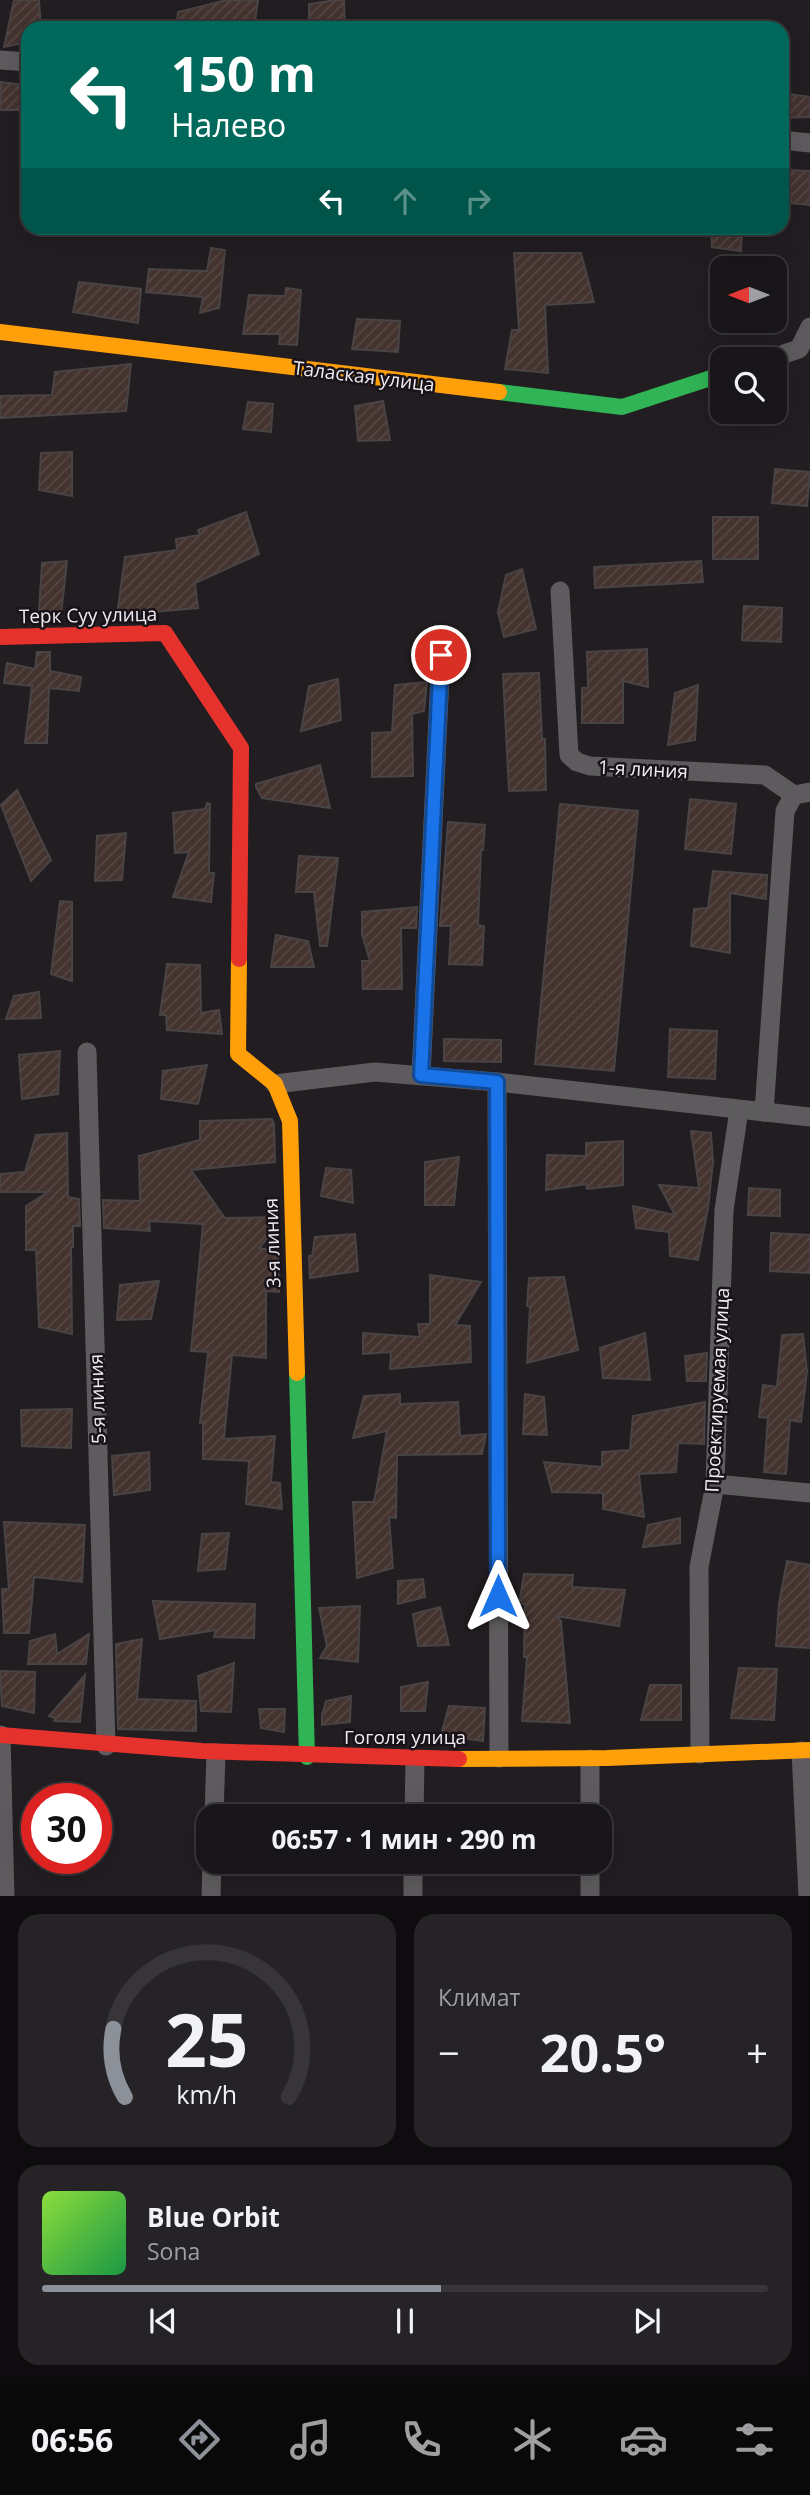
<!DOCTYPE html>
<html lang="ru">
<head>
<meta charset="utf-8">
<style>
	:root { --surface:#191619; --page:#262326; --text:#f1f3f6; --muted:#9f9fa2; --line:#373538; --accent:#8c9099 }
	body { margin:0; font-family:"Open Sans",sans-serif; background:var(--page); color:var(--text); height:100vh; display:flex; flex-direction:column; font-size:26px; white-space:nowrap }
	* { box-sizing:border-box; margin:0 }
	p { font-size:23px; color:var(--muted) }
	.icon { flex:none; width:38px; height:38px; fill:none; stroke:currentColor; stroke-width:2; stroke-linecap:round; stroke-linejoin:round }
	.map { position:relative; height:1896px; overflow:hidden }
	.drawer { display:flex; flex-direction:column; gap:18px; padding:18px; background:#0e0c0e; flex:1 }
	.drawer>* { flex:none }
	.guide { position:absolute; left:21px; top:21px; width:768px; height:214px; border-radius:21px; box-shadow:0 7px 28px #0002,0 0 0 2px var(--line); background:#00695c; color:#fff; overflow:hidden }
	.needle { width:46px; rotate:270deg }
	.fabs { position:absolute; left:710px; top:256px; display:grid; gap:14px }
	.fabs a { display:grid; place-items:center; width:77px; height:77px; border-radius:14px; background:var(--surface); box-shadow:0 7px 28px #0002,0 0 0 2px var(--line); font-size:35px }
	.speed { position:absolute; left:21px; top:1783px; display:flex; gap:14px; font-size:35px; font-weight:700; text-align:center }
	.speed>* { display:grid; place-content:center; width:91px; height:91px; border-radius:50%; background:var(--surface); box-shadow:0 7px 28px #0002,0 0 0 2px var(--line); line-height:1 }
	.speed .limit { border:10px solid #d22; background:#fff; color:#111 }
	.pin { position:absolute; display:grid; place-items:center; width:60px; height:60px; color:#fff; margin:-30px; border:4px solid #fff; border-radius:50%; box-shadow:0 2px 7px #0007 }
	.me { position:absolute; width:77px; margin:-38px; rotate:0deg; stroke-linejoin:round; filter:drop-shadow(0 0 5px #0008) }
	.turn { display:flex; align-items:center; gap:24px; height:147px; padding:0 35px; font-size:32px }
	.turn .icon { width:91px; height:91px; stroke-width:2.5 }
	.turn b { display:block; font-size:49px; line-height:60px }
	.lanes { display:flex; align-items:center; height:66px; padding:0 35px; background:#0003; justify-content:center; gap:35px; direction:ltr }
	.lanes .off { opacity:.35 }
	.big { font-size:52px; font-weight:700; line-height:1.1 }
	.drawer .card { flex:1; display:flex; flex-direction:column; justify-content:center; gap:10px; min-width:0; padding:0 24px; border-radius:21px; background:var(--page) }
	.drawer .dial { align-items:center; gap:0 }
	.dial svg { height:182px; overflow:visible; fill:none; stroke:var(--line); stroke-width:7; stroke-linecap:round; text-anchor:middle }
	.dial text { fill:var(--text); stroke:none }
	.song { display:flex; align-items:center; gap:21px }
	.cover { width:84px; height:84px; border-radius:10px; background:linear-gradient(135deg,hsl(90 70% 55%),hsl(140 70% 35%)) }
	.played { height:7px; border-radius:4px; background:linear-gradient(90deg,var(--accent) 55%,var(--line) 55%) }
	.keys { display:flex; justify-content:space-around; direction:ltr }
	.heat { display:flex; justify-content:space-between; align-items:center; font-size:38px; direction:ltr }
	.drawer .tiles { flex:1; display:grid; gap:18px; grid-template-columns:1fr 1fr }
	.card:last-child { grid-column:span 2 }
	.trip { position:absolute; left:196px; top:1804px; width:416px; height:70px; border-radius:21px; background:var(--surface); box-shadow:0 7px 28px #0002,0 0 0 2px var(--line); font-weight:700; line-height:70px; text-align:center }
	.dock { display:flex; height:112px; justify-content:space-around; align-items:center; background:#0a090a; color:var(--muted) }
	.dock .icon { width:49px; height:49px }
	.dock .selected { color:var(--accent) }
	.dock b { font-size:32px; color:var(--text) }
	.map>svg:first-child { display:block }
</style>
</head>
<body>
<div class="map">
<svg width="810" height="1897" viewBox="0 0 810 1897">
	<defs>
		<pattern id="building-hatch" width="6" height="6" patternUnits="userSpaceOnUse" patternTransform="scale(1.75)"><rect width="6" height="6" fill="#44332f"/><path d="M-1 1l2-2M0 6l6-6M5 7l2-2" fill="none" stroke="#564743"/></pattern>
	</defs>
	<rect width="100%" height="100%" fill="#211d21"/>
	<g fill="url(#building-hatch)" stroke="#484445" stroke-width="2">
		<path d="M14 0H39L41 28H28V42L4 47Z"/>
		<path d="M227 0H258L254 28H176L178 12Z"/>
		<path d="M336 0H344L345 28H309V4Z"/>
		<path d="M1 82 22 85 24 110H0Z"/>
		<path d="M782 93 810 97V117L782 118Z"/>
		<path d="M788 170 810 171V205L791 203Z"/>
		<path d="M711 228H742L741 251 712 247Z"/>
		<path d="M211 248 225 250 219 308 200 313 203 297 146 292 149 269 207 271Z"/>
		<path d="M514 253H581L594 302 545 305 548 373 505 369 512 330H519Z"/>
		<path d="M79 282 141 289 138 323 73 312Z"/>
		<path d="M286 288 301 290 297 345 279 344 280 334H243L249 295 285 296Z"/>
		<path d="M357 319 400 321 398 352 352 349Z"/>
		<path d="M131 364 126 411 0 418V396L52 395 55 372Z"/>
		<path d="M383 401 390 440 358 441 355 406Z"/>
		<path d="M248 402 273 404 271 432 243 429Z"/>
		<path d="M72 452V496L39 490 41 453Z"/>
		<path d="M775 469 810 472 807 506 772 503Z"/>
		<path d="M246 512 259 554 195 583 198 608 117 615 125 557 177 550 176 539 200 535 198 530Z"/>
		<rect x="713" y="517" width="45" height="42"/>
		<path d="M67 561 61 615 39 611 42 563Z"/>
		<path d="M701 561 703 582 595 588 594 567Z"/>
		<path d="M522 569 536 629 504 637 498 612 506 575Z"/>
		<path d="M744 606 782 608 781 642 742 640Z"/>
		<path d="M647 649 648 687 623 681V723H582V688H588L587 652Z"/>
		<path d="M37 652H50V671L81 677 79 691 49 688 47 743H25L32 686 4 683 7 663 35 669Z"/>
		<path d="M539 673 542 739H545L546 790 509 791 503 674Z"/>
		<path d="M338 679 341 720 301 731 309 686Z"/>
		<path d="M427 682 424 711 412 714 413 776 372 777V733L392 732 395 685Z"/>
		<path d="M698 685 695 740 668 745 675 693Z"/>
		<path d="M320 765 330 808 262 798 256 787V784Z"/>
		<path d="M17 790 51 860 31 881 1 805Z"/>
		<path d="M690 799 736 804 731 854 685 849Z"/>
		<path d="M207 803 210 804 209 873H214L211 902 173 897 189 852 175 853 173 813 205 809Z"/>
		<path d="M560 804 638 811 614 1071 535 1064Z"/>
		<path d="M448 822 485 825 483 850H481L478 925 484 926 482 965 449 964 451 926H440Z"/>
		<path d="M126 833 122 880 95 881 97 836Z"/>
		<path d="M299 856 338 858 327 946H320L314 892H296Z"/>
		<path d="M713 871 767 875 766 899 730 893V953L691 946 694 909 708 908Z"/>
		<path d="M60 901 72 902V981L51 974Z"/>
		<path d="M417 907 416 928H401L402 989H363L362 961H370L362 934V912Z"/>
		<path d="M276 935 308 941 314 967H271Z"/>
		<path d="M167 964 200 965 201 1013 219 1010 222 1034 167 1030 166 1015H160Z"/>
		<path d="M39 992 41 1018 6 1019 14 996Z"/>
		<path d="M670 1029 717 1031 715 1079 668 1077Z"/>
		<path d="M444 1039 501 1040V1062L444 1061Z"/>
		<path d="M60 1051 58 1094 22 1099 19 1055Z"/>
		<path d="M207 1065 198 1104 161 1099 163 1071Z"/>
		<path d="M272 1119 274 1124 275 1162 191 1170 225 1218 277 1217V1227L259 1248 278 1251 279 1292 266 1291V1358L232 1355 224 1439 275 1436 271 1482 280 1483 282 1509 246 1504 249 1461 203 1459V1422L200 1423 208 1352 191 1351 203 1224 149 1221 150 1231 104 1228 103 1200 140 1201 139 1156 200 1140V1121Z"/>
		<path d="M691 1131 711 1133 713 1162 708 1208 698 1260 670 1256 669 1232 636 1228 633 1206 675 1215 659 1185 699 1188Z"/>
		<path d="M67 1133 68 1197 79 1199 80 1226H73V1247H71L72 1334 39 1327 36 1250H26V1206L48 1192H0V1174L25 1172 36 1135Z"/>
		<path d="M623 1141V1185L587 1189 586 1184 546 1190 547 1155 586 1156V1143Z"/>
		<path d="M459 1157 454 1205H425V1162Z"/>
		<path d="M326 1168 351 1170 353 1203 321 1196Z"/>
		<path d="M749 1188 780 1190V1216L748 1215Z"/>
		<path d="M771 1233 810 1235V1273L770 1271Z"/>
		<path d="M355 1234 358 1271 310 1278 309 1256H312L315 1237Z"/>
		<path d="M430 1275 481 1282 455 1325 470 1326 471 1362 390 1369 391 1352 363 1354V1333L420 1337 418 1324H430Z"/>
		<path d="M564 1277 578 1350 527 1363 530 1307 527 1306 529 1278Z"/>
		<path d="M159 1281 151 1319 117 1320 120 1285Z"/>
		<path d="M645 1333 650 1380 603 1378 600 1348Z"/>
		<path d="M803 1334 807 1371 801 1422 790 1420 786 1474 764 1472 768 1418 759 1417 763 1385 777 1387 782 1335Z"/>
		<path d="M707 1353 706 1381H687L685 1356Z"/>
		<path d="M400 1394V1404L458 1402 460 1436 486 1434 482 1454 397 1455 396 1518 389 1517 393 1568 357 1578 353 1502H374L387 1431 353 1438 364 1396Z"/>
		<path d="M525 1394 544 1397 547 1435 523 1434Z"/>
		<path d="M705 1402 704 1444 678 1443 676 1472 639 1474 644 1517 603 1509V1493L552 1492 544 1462 602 1467V1452L630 1450 633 1416Z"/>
		<path d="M72 1409 71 1448 22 1446 21 1410Z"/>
		<path d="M149 1452 150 1490 114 1495 112 1456Z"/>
		<path d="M680 1518V1543L643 1547 648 1525Z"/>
		<path d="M4 1522 85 1525 82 1582 34 1577 29 1633H4L2 1589H9Z"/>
		<path d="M229 1533 225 1569 198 1571 202 1534Z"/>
		<path d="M787 1561 810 1565V1648L776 1646 779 1603Z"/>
		<path d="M524 1574 573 1575 572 1587 625 1590 619 1626 556 1616 561 1621 570 1723 522 1721 527 1657H524L525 1604H519Z"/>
		<path d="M423 1579 425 1597 398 1604V1581Z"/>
		<path d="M153 1601 255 1604 254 1638 214 1637 216 1630 160 1639Z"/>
		<path d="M360 1606 358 1662 320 1658 327 1646 319 1608Z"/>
		<path d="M440 1607 449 1645 418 1646 413 1614Z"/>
		<path d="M55 1634 57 1654 89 1634 86 1664H28L30 1641Z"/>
		<path d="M142 1639 137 1699 196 1701V1731L118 1729 116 1644Z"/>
		<path d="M234 1663 231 1712 201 1711 198 1676Z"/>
		<path d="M739 1668 777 1669 774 1720 731 1718Z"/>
		<path d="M0 1671 35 1672 34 1713 2 1706Z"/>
		<path d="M85 1675 80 1722 54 1721 55 1718 49 1716Z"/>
		<path d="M428 1682 425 1711H401V1687Z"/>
		<path d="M650 1685H681V1720H641Z"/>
		<path d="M351 1696 350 1722 322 1725V1715L326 1701Z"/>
		<path d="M449 1706 485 1708 483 1741 441 1735Z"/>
		<path d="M259 1709H285L284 1732 261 1728Z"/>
	</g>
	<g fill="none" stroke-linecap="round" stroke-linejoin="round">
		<g stroke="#5d5b5d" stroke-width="19">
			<path d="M0 60 28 62"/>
			<path d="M782 140 810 143"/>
			<path d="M769 359 799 349 810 327"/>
			<path d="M560 591 569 755 577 762 590 766 765 775 794 795"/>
			<path d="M87 1052 106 1746"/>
			<path d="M421 1075 441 655"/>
			<path d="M497 1082 499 1758"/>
			<path d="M275 1084 375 1072 497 1082 810 1117"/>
			<path d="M764 1112 785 811 794 795 810 792"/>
			<path d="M715 1484 810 1493"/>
			<path d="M1 1735 5 1897"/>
			<path d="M801 1751 808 1897"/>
			<path d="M700 1754 699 1567 715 1484 724 1210 739 1110"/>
			<path d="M590 1759V1816"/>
			<path d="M214 1816 216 1753"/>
			<path d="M414 1816 415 1760"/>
			<path d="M590 1862V1897"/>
			<path d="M211 1897 212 1862"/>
			<path d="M413 1897V1862"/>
		</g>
		<g stroke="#30b455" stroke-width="16">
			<path d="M499 392 622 407 723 374"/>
			<path d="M297 1373 307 1757"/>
		</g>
		<g stroke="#ff9f0a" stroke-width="16">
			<path d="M0 332 499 392"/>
			<path d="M239 959 238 1054 275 1084 290 1121 297 1373"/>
			<path d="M459 1759 607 1758 810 1750"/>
		</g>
		<g stroke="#e5322d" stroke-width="16">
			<path d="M0 637 165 633 241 748 239 959"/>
			<path d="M0 1735 202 1751 459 1759"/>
		</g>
	</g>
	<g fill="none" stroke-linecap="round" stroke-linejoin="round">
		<g stroke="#114b97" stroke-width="18">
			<path id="route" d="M441 655 421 1075 497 1082 498 1596"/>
		</g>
		<use href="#route" stroke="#1a73e8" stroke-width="12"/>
	</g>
	<g text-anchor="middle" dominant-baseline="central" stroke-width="5" stroke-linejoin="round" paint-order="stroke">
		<g font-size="19" fill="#f0ebf1" stroke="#181219">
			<text transform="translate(364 376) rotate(7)">Талаская улица</text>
			<text transform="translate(88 615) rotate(-1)">Терк Суу улица</text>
			<text transform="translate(643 769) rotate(3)">1-я линия</text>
			<text transform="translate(272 1243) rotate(-92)">3-я линия</text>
			<text transform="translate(717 1390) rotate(-87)">Проектируемая улица</text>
			<text transform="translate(97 1399) rotate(-92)">5-я линия</text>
			<text x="405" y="1737">Гоголя улица</text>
		</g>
	</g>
</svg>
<div class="fabs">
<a><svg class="needle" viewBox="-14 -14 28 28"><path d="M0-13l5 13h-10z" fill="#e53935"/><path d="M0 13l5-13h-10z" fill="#9f9fa2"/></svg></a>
<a><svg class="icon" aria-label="search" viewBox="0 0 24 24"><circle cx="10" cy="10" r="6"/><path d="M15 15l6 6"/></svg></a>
</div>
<div class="speed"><div class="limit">30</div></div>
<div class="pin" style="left:441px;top:655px;background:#d93025"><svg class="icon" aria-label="arrive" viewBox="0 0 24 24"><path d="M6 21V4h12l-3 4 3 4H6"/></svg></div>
<svg class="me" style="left:498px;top:1596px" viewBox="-20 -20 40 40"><path d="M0-17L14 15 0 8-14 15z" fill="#1a73e8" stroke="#fff" stroke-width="4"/></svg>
<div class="trip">06:57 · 1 мин · 290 m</div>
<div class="guide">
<div class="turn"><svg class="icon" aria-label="left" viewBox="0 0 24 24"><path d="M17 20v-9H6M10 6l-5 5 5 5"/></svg><div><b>150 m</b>Налево</div></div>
<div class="lanes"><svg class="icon" aria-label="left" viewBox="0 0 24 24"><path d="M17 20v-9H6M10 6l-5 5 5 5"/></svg><svg class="icon off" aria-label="ahead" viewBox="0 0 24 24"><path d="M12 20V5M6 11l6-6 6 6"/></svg><svg class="icon off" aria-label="right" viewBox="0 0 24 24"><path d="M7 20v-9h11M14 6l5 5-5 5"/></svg></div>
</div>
</div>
<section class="drawer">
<div class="tiles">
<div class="card dial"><svg viewBox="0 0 100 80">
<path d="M14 69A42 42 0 1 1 86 69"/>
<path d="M14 69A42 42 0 0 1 9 39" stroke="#8c9099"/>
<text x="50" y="56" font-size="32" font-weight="700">25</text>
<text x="50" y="72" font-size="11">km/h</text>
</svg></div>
<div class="card"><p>Климат</p>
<div class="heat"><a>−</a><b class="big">20.5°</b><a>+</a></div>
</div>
<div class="card">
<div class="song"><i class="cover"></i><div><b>Blue Orbit</b><p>Sona</p></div></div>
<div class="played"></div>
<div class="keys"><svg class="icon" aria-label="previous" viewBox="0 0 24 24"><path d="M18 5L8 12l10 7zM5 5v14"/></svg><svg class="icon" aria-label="pause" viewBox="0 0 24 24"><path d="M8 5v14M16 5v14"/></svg><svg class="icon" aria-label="next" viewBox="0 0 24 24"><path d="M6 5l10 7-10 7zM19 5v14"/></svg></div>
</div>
</div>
</section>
<nav class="dock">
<b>06:56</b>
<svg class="icon selected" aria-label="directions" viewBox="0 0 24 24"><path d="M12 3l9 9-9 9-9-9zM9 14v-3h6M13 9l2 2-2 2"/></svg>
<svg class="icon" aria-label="music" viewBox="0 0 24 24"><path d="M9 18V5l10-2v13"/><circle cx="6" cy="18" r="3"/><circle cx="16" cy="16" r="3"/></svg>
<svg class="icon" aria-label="phone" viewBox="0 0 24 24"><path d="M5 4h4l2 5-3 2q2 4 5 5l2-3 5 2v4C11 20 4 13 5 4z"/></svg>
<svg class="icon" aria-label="climate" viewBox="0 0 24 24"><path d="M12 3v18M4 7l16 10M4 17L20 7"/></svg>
<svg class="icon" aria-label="car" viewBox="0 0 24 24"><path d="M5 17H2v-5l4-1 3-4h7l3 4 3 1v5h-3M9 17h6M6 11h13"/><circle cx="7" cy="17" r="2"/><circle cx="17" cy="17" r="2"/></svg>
<svg class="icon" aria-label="filters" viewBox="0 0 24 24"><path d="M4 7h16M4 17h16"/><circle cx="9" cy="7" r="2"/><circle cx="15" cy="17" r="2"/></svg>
</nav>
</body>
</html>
